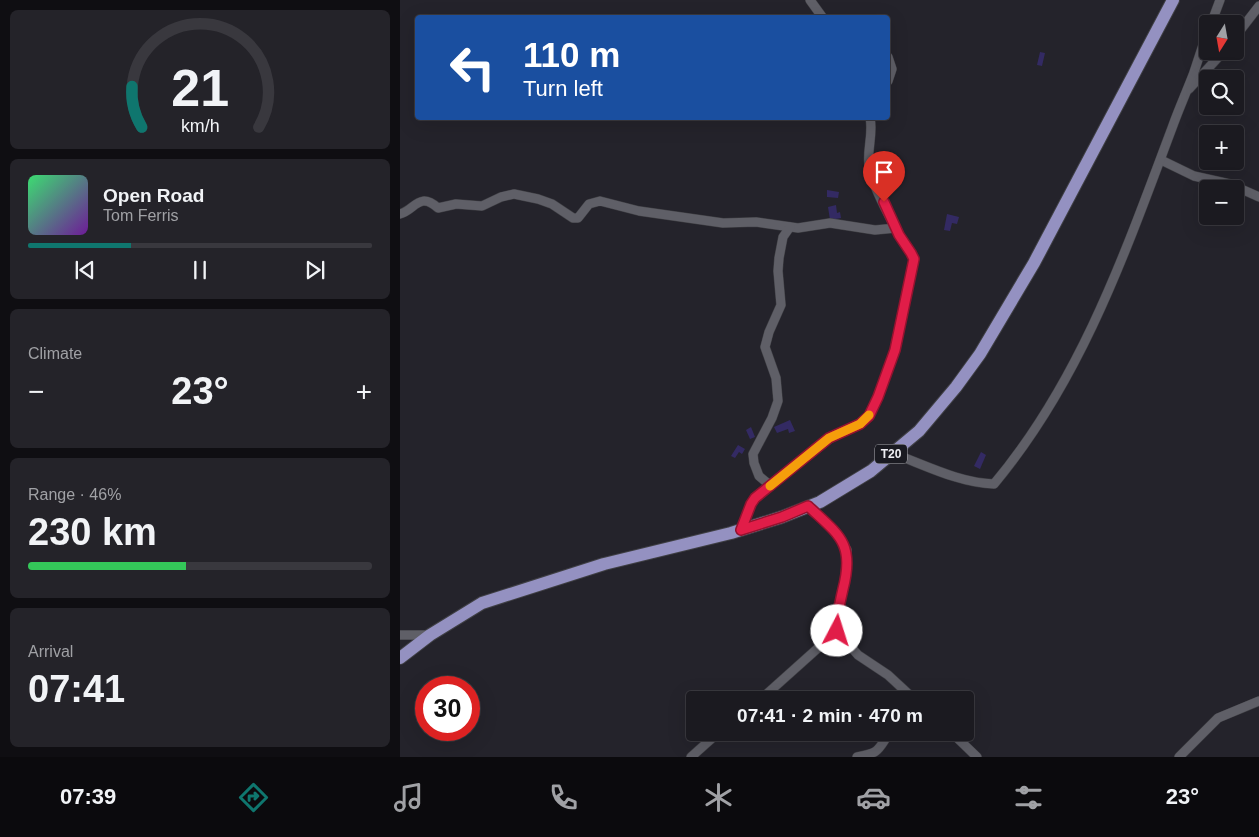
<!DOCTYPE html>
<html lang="en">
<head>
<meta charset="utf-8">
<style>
	:root { --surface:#1b1a20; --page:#242329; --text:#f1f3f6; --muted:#a0a1a5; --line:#39383e; --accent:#0f766e }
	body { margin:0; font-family:Helvetica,sans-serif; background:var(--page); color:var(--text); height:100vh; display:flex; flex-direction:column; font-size:19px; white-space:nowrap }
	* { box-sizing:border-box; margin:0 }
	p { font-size:16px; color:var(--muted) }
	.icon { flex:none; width:28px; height:28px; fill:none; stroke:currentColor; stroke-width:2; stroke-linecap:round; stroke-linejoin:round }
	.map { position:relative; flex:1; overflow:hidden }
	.drawer { display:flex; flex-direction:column; gap:10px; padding:10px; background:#0f0e12; width:400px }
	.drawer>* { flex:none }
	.guide { position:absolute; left:15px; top:15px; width:475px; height:105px; border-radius:5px; box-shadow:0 5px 20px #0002,0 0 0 1px var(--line); background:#1a4fa0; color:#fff; overflow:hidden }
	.needle { width:32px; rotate:191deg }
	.controls { position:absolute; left:799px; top:15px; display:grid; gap:10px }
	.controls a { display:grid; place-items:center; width:45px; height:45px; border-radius:5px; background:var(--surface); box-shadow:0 5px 20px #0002,0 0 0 1px var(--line); font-size:25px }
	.speed { position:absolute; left:15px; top:676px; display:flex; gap:10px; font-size:25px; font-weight:700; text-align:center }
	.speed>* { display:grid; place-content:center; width:65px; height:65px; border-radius:50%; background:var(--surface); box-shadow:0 5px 20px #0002,0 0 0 1px var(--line); line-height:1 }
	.speed .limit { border:8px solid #d22; background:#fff; color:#111 }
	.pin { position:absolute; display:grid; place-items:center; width:42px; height:42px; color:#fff; margin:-51px -21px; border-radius:50% 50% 50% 0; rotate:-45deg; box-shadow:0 0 5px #0007 }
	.pin .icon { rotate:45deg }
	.me { position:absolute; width:55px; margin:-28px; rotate:5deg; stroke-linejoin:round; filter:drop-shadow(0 0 4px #0008) }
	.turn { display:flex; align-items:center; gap:18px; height:105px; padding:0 25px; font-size:22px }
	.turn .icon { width:65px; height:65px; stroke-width:2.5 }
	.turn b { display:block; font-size:35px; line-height:42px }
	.big { font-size:38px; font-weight:800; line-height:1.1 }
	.drawer .tile { flex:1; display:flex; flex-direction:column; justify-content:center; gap:8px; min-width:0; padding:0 18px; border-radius:8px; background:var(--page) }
	.drawer .dial { align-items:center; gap:0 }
	.dial svg { height:130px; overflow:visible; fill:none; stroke:var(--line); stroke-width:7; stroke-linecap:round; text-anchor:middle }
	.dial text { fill:var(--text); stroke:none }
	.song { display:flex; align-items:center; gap:15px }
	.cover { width:60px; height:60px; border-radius:8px; background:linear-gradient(135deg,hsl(140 70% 55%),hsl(280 70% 35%)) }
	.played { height:5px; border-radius:2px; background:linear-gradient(90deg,var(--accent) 30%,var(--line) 30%) }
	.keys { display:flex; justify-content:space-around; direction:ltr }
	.heat { display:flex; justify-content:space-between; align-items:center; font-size:28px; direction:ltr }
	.charge { height:8px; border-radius:4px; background:linear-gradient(90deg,#34c759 46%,var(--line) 0) }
	.trip { position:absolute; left:286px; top:691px; width:288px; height:50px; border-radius:5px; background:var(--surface); box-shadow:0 5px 20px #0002,0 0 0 1px var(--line); font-weight:800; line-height:50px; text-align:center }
	.menu { display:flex; height:80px; justify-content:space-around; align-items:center; background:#0b0a0d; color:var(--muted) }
	.menu .icon { width:35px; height:35px }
	.menu .on { color:var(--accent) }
	.menu b { font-size:22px; color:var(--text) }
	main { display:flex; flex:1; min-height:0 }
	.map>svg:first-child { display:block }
</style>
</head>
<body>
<main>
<section class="drawer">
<div class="tile dial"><svg viewBox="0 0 100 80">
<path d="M14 69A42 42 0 1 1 86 69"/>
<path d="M14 69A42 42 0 0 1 8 44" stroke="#0f766e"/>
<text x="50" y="56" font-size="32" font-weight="700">21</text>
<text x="50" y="72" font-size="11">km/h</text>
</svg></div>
<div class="tile">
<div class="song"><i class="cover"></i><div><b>Open Road</b><p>Tom Ferris</p></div></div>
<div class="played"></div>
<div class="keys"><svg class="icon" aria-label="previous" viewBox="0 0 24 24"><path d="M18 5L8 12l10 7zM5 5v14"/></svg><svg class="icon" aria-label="pause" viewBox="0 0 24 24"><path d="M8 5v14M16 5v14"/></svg><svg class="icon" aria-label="next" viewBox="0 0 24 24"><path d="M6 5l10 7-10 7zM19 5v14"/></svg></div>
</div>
<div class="tile"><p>Climate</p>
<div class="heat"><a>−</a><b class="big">23°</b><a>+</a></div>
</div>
<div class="tile"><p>Range · 46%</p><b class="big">230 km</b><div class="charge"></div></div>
<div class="tile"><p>Arrival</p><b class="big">07:41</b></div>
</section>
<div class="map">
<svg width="859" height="757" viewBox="0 0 859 757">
	<rect width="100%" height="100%" fill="#24232b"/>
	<g fill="#332a63">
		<path d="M640 52 645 53 642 66 637 65Z"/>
		<path d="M427 190 439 192 438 198 427 197Z"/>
		<path d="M436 205 437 213 440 212 441 218 430 220 428 207Z"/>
		<path d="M547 214 559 217 557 224 552 223 550 231 544 230Z"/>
		<path d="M390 420 395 431 389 433 388 429 377 433 374 427Z"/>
		<path d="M351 427 355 437 350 439 346 430Z"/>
		<path d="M338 445 345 449 342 454 339 452 335 458 331 456Z"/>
		<path d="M581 452 586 455 580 469 574 466Z"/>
	</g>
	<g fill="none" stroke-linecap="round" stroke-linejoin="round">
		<g stroke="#3f3f44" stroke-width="10">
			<g id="street">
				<path d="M410 0 423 18"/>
				<path d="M811 24 820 0"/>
				<path d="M835 37 859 6"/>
				<path d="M488 57 492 69 488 81"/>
				<path d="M789 89 824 51"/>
				<path d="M761 160 794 176 830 184 859 197"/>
				<path d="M0 214C15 210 19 191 38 208L56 204 82 206 101 197 114 194 138 199 152 204 173 218H178L189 204 200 201 239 211 323 223 356 222 398 228 430 223 475 230 496 228"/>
				<path d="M492 453C525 465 559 483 594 484 681 380 725 253 772 128 778 111 786 93 793 75 798 61 802 46 808 32"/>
				<path d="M371 486 359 476 354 463 353 454 372 418 378 401 376 378 365 347 369 332 381 305 378 271 379 258 383 237 390 227"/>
				<path d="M408 506 435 531 447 550 445 583 436 618 437 631 458 655 488 675 515 700"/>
				<path d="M341 530 351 504 355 498 429 439 459 424 469 415 478 397 495 350 514 259C510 250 505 244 500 236 491 220 475 189 470 172 465 154 474 135 470 118"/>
				<path d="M0 635H30"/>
				<path d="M360 700 437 631"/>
				<path d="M551 732 577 757"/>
				<path d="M291 757 319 732"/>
				<path d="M457 757C481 752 477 751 490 732"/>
				<path d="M779 757 818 718 859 701"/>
			</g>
		</g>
		<g stroke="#3f3f44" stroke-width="14">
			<path id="primary" d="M0 658 30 635 82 603 204 564 331 533 382 517 420 502 471 471 519 431 556 387 580 354 634 263 773 0"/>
		</g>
		<use href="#street" stroke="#5f5f67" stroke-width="9"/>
		<use href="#primary" stroke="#9491c1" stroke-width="12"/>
	</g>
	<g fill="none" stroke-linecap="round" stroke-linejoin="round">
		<g stroke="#92132f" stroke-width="12">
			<path id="route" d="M437 631C436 616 440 603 443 589 455 543 439 535 408 506L382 517 341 530 351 504 355 498 429 438 460 424 469 416 478 397 495 350 514 259 511 253 499 235 484 202"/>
		</g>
		<use href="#route" stroke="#e11d48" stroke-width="9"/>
		<path stroke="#f59e0b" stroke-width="9" d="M370 486 429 438 460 424 469 415"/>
	</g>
	<g text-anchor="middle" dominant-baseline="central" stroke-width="5" stroke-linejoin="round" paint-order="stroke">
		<rect fill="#1a1a21" stroke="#afafb5" stroke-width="1" x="475" y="444.5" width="32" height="19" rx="4"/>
		<g font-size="12" font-weight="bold" fill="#efeff4">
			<text x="491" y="454">T20</text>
		</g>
	</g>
</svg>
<div class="controls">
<a><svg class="needle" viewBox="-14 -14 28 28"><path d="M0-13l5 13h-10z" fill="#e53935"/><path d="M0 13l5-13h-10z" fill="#a0a1a5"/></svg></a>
<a><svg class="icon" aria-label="search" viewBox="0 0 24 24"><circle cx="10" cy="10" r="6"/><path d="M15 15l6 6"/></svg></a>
<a>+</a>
<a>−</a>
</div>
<div class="speed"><div class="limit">30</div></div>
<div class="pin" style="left:484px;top:202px;background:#d93025"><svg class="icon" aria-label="arrive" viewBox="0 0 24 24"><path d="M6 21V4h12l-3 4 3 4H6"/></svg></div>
<svg class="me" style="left:437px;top:631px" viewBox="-20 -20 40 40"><circle r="19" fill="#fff"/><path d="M0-13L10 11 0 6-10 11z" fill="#e11d48"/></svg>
<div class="trip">07:41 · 2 min · 470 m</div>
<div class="guide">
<div class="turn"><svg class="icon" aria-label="left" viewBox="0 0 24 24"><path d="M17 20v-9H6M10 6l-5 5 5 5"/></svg><div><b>110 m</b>Turn left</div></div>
</div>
</div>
</main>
<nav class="menu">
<b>07:39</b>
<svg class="icon on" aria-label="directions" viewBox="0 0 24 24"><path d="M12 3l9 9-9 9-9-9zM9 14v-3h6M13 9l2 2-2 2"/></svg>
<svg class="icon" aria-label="music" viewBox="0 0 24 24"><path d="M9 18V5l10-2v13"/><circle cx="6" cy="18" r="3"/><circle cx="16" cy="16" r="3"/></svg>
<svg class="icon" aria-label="phone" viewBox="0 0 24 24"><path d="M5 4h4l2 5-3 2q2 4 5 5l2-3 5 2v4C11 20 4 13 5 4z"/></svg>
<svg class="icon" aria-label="climate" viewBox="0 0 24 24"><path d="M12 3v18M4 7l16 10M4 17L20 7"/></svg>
<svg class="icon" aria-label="car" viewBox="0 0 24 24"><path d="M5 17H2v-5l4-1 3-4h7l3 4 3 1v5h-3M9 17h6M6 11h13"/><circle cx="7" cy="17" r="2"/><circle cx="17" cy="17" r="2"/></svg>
<svg class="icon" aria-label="filters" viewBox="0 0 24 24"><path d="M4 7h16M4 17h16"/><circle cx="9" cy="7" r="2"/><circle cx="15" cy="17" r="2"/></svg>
<b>23°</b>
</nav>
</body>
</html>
